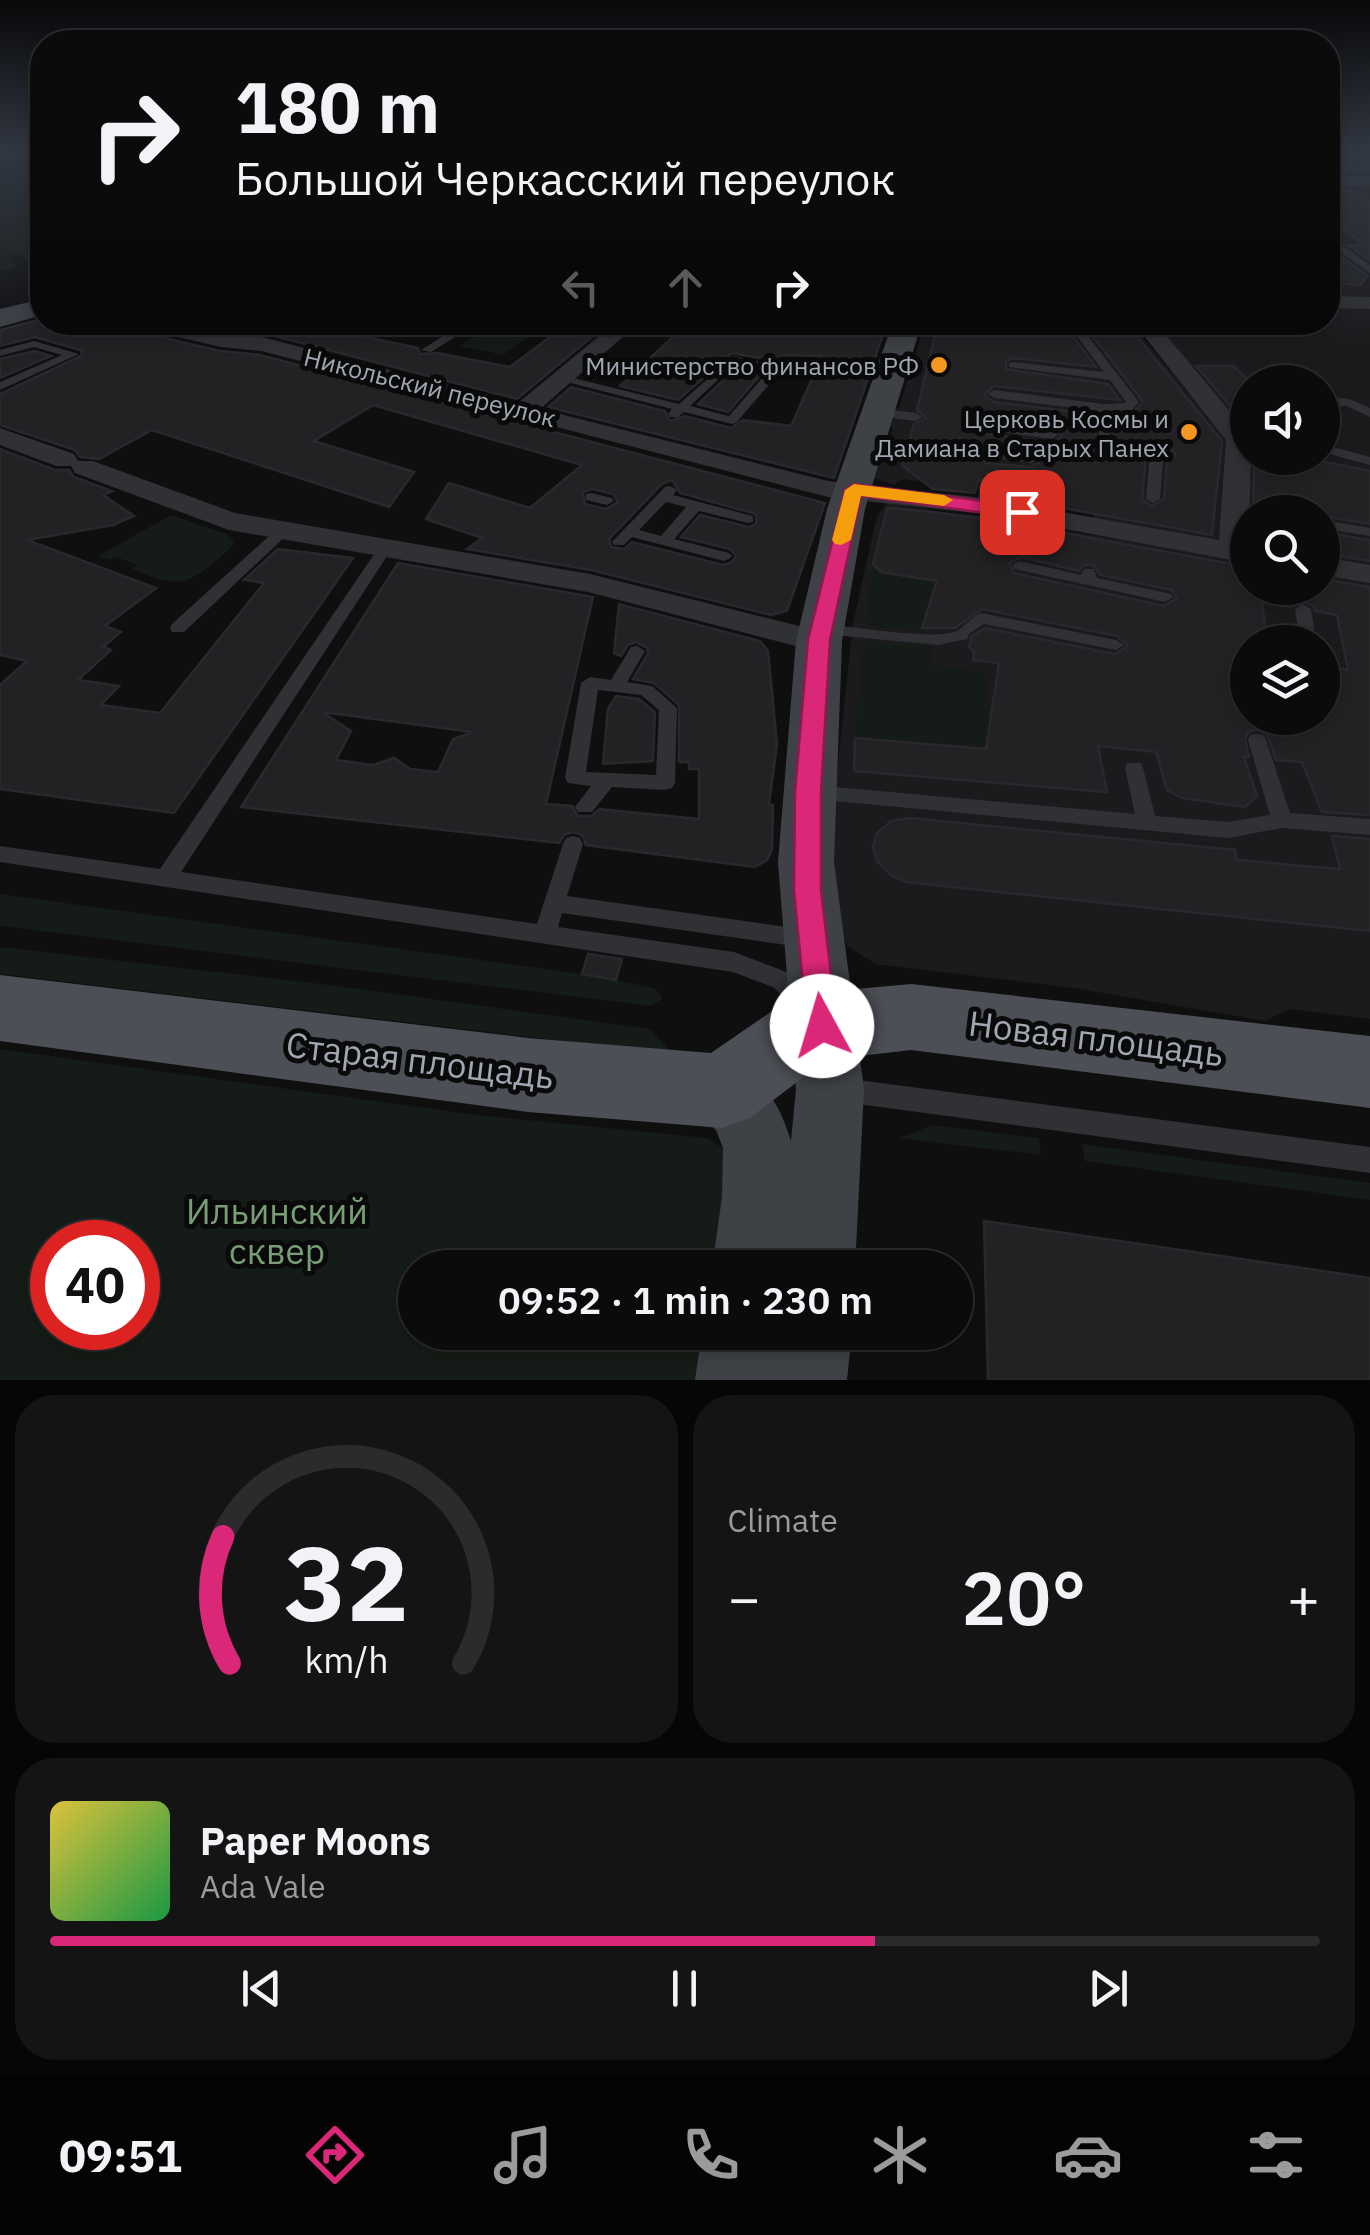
<!DOCTYPE html>
<html lang="en">
<head>
<meta charset="utf-8">
<style>
	:root { --surface:#0b0b0c; --page:#141415; --text:#f1f3f6; --muted:#9a9b9d; --line:#2b2b2d; --accent:#db2777 }
	body { margin:0; font-family:"IBM Plex Sans",sans-serif; background:var(--page); color:var(--text); height:100vh; display:flex; flex-direction:column; font-size:38px; white-space:nowrap }
	* { box-sizing:border-box; margin:0 }
	p { font-size:32px; color:var(--muted) }
	.icon { flex:none; width:55px; height:55px; fill:none; stroke:currentColor; stroke-width:2; stroke-linecap:round; stroke-linejoin:round }
	.map { position:relative; height:1380px; overflow:hidden }
	.sheet { display:flex; flex-direction:column; gap:15px; padding:15px; background:#060607; flex:1 }
	.sheet>* { flex:none }
	.top-card { position:absolute; left:30px; top:30px; width:1310px; height:305px; border-radius:40px; box-shadow:0 5px 15px #0003,0 0 0 2px var(--line); background:#0b0b0c; color:var(--text); overflow:hidden }
	.tools { position:absolute; left:1230px; top:365px; display:grid; gap:20px }
	.tools a { display:grid; place-items:center; width:110px; height:110px; border-radius:50%; background:var(--surface); box-shadow:0 5px 15px #0003,0 0 0 2px var(--line); font-size:50px }
	.speed { position:absolute; left:30px; top:1220px; display:flex; gap:20px; font-size:50px; font-weight:700; text-align:center }
	.speed>* { display:grid; place-content:center; width:130px; height:130px; border-radius:50%; background:var(--surface); box-shadow:0 5px 15px #0003,0 0 0 2px var(--line); line-height:1 }
	.speed .limit { border:15px solid #d22; background:#fff; color:#111 }
	.pin { position:absolute; display:grid; place-items:center; width:85px; height:85px; color:#fff; margin:-42px; border-radius:20px; box-shadow:0 5px 15px #0006 }
	.me { position:absolute; width:110px; margin:-55px; rotate:354deg; stroke-linejoin:round; filter:drop-shadow(0 0 8px #0008) }
	.turn { display:flex; align-items:center; gap:35px; height:210px; padding:0 40px; font-size:45px }
	.turn .icon { width:130px; height:130px; stroke-width:2.5 }
	.turn b { display:block; font-size:70px; line-height:85px }
	.lanes { display:flex; align-items:center; height:95px; padding:0 40px; background:#0003; justify-content:center; gap:50px; direction:ltr }
	.lanes .off { opacity:.35 }
	.big { font-size:75px; font-weight:600; line-height:1.1 }
	.sheet .tile { flex:1; display:flex; flex-direction:column; justify-content:center; gap:15px; min-width:0; padding:0 35px; border-radius:40px; background:var(--page) }
	.sheet .dial { align-items:center; gap:0 }
	.dial svg { height:260px; overflow:visible; fill:none; stroke:var(--line); stroke-width:7; stroke-linecap:round; text-anchor:middle }
	.dial text { fill:var(--text); stroke:none }
	.song { display:flex; align-items:center; gap:30px }
	.cover { width:120px; height:120px; border-radius:15px; background:linear-gradient(135deg,hsl(50 70% 55%),hsl(140 70% 35%)) }
	.played { height:10px; border-radius:5px; background:linear-gradient(90deg,var(--accent) 65%,var(--line) 65%) }
	.keys { display:flex; justify-content:space-around; direction:ltr }
	.heat { display:flex; justify-content:space-between; align-items:center; font-size:55px; direction:ltr }
	.sheet .tiles { flex:1; display:grid; gap:15px; grid-template-columns:1fr 1fr }
	.tile:last-child { grid-column:span 2 }
	.trip { position:absolute; left:398px; top:1250px; width:575px; height:100px; border-radius:50px; background:var(--surface); box-shadow:0 5px 15px #0003,0 0 0 2px var(--line); font-weight:600; line-height:100px; text-align:center }
	.menu { display:flex; height:160px; justify-content:space-around; align-items:center; background:#040405; color:var(--muted) }
	.menu .icon { width:70px; height:70px }
	.menu .current { color:var(--accent) }
	.menu b { font-size:45px; color:var(--text) }
	.map>svg:first-child { display:block }
</style>
</head>
<body>
<div class="map">
<svg width="1370" height="1380" viewBox="0 0 1370 1380">
	<rect width="100%" height="100%" fill="#0f0f10"/>
	<g fill="#1b1b1d" fill-rule="evenodd">
		<path d="M1370 183V300H1328V184Z"/>
		<path d="M1328 305H1370V569L1323 561 1322 512H1248L1252 458H1322V382H1248L1247 433 1154 323 1328 322Z"/>
		<path d="M918 323H1131L1229 442 1219 542 1094 518 1092 508 903 479 894 485 873 478V467L881 464 893 428 887 424 891 410 899 408 923 329Z"/>
		<path d="M887 503 1247 559 1248 588H1322L1323 572 1370 580V1019L1290 1009 1265 1021 1074 988 876 964 847 946 832 909 837 772 853 623 877 516ZM1248 642H1322V718H1248Z"/>
	</g>
	<g fill="#151b16" fill-rule="evenodd">
		<path d="M0 150H42V261L33 263 19 254 5 258 18 267 0 271Z"/>
		<path d="M487 327 538 330 503 355 460 346Z"/>
		<path d="M171 515 227 534 234 541 231 548C189 584 185 591 132 569L137 565 116 557 110 560 98 556Z"/>
		<path d="M873 564 881 572 937 581 921 631 865 625Z"/>
		<path d="M864 641 931 647 932 665 985 673 989 732 986 749 855 738Z"/>
		<path d="M0 894 582 974 655 988 663 998 651 1006 0 926Z"/>
		<path d="M0 947 338 986 650 1029 673 1054 0 974Z"/>
		<path d="M0 1049 477 1115 707 1138 725 1149 733 1267 415 1268V1332L725 1333 718 1380H0ZM52 1242H138V1328H52Z"/>
		<path d="M932 1125 1039 1138 1041 1155 899 1138Z"/>
		<path d="M1082 1144 1370 1183V1200L1085 1161Z"/>
	</g>
	<g fill="#222225" stroke="#29292d" stroke-width="2.5" fill-rule="evenodd">
		<path d="M1328 150H1370V172L1328 173Z"/>
		<path d="M1352 190 1370 201V260L1348 245H1366L1328 219V191Z"/>
		<path d="M1328 247 1368 276 1360 285 1328 283Z"/>
		<path d="M42 319V322H131L135 331 220 351 260 355 825 503 787 611 771 615 591 570 467 549 482 538 426 519 449 483 530 508 582 465 373 405 314 441 414 472 389 507 152 430 99 459 80 457 75 450 0 425V394L83 355 80 350 35 337 0 346V330ZM672 480 680 493 756 514V524L749 527 700 515 681 537 730 549 736 556 732 562 723 565 632 542 624 549 611 547 609 539 662 484ZM592 489 613 494 618 502 606 509 585 504 583 492Z"/>
		<path d="M199 322H314V326L418 348 420 354 437 353 510 367 570 322H610L517 399 263 333Z"/>
		<path d="M689 322H798L831 336 835 327 846 328 849 324 885 328 834 478 548 407 571 387 665 411 670 421 685 416 731 428 743 420 791 426 822 356 781 355 775 361 732 353 678 400 620 386Z"/>
		<path d="M938 322H1062L1096 367 1013 358 1006 361V369L1108 384 1120 400 994 386 984 395 994 402 1094 414 1096 437 1109 442 1114 438 1113 415 1132 414 1143 402 1082 322H1125L1222 441 1212 535 996 496 997 482 989 477 978 481 975 493 933 489 902 465 914 424 926 418 917 410ZM976 417 1052 427 1062 436 1052 443 972 432 966 424ZM994 445 1033 451 1043 460 1031 467 985 463 983 451ZM1158 446 1173 451 1176 456 1167 462 1164 499 1151 506 1142 499 1146 454Z"/>
		<path d="M34 351 51 356 0 378V359Z"/>
		<path d="M1196 366H1234L1248 380V427Z"/>
		<path d="M737 367 763 372 728 412 698 404Z"/>
		<path d="M0 449 55 470H69L74 477 112 491 103 495 134 516 113 525 27 540 156 588 105 626 121 632 103 647 111 650 78 680 119 686 101 705 160 713 264 583 244 580 278 549 353 558 174 813 0 789V685L27 661 0 655Z"/>
		<path d="M1254 458H1305L1370 471V524L1322 516V512H1253Z"/>
		<path d="M893 508 983 518 1248 567V588H1322V579L1370 587V815L1322 812 1302 762 1276 760 1267 734 1258 730 1249 731 1245 739 1249 757H1244L1257 796 1245 807 1182 798 1167 790 1156 752 1128 749 1098 746 1107 792 854 771 855 738 986 749 999 663 973 660 974 651 969 647 972 636 985 628 1115 654 1128 646 1117 636 982 609 955 628H922L937 581 881 572 873 564 887 509ZM1021 557 1079 571 1084 565H1094L1100 575 1172 590 1177 598 1164 606 1014 573 1009 563ZM1301 601 1313 606 1315 611 1337 615 1348 670 1322 665V718H1248V642H1267L1262 602 1292 607Z"/>
		<path d="M1322 532 1370 540V561L1322 553Z"/>
		<path d="M398 563 593 597 546 804 572 806 578 816H592L599 809 699 819V769H689V762H679V705L654 683 633 679 648 653 647 648 636 642 628 645 621 656 614 653 619 604 760 641 768 651 777 744 769 804 773 805 772 850 767 860 755 867 586 845 583 836 574 832 565 834 559 843 241 807ZM322 712 472 732H473L453 739 438 772 410 769 394 758 373 765 336 760 351 731Z"/>
		<path d="M616 696 639 699 655 712 653 761 603 764 608 709Z"/>
		<path d="M910 818 1235 850 1237 860 1340 869 1332 836 1370 839V931L905 882 891 875 877 861 873 847 877 833 891 821Z"/>
		<path d="M588 954 622 959 616 980 582 974Z"/>
		<path d="M984 1221 1370 1278V1380H988Z"/>
	</g>
	<g fill="none" stroke-linecap="round" stroke-linejoin="round">
		<g fill="#303135" fill-rule="evenodd">
			<path d="M1328 236 1370 265V273L1328 243Z"/>
			<path d="M466 322H479L431 352 421 350Z"/>
			<path d="M1066 322H1077L1139 402 1132 410 1109 411 1110 438 1099 435 1097 411 994 398 988 394 994 390 1103 404 1125 403 1126 402 1110 380 1009 367V363L1013 362 1104 372Z"/>
			<path d="M34 341 79 354 0 390V382L62 355 34 347 0 356V350Z"/>
			<path d="M734 356 784 367 736 423 732 424 684 412 678 417H670L668 414 672 409 555 379 561 375 679 404ZM736 363 770 369 729 416 690 406Z"/>
			<path d="M1322 397 1349 399 1370 408V417L1347 406 1322 405Z"/>
			<path d="M881 409 916 413 922 417 916 421 877 416V410Z"/>
			<path d="M976 421 1052 431 1058 435 1052 439 972 428 970 425Z"/>
			<path d="M1322 444 1370 457V465L1322 452Z"/>
			<path d="M993 449 1032 455 1039 459 1032 463 998 458 987 460 986 453Z"/>
			<path d="M1157 450 1172 455 1163 459 1160 499 1153 503 1146 499 1150 454Z"/>
			<path d="M987 480 994 484 991 506 984 510 977 506 980 484Z"/>
			<path d="M670 486 677 490 673 495 753 516V522L748 523 699 511 674 539 729 553 732 556 729 559 724 561 632 537 624 545H614L612 542 665 487ZM666 502 686 507 661 536 639 530Z"/>
			<path d="M591 493 612 498 614 501 607 505 586 500V494Z"/>
			<path d="M1322 520 1370 528V536L1322 528Z"/>
			<path d="M284 526 289 527V533L184 632H172L170 628 172 624 279 527Z"/>
			<path d="M386 543 393 547 181 872 537 924 563 844 566 838 573 836 580 838 583 844 567 896 808 930 816 932 819 939 816 946 808 948 562 913 558 927 734 952 789 973 812 995 816 1002 812 1009 804 1012 796 1009 773 987 733 972 0 862V846L160 869 381 544Z"/>
			<path d="M1020 561 1081 575 1084 569H1094L1097 578 1171 594 1173 597 1165 602 1015 569 1012 566 1015 563Z"/>
			<path d="M1303 604 1311 609 1316 642H1300L1295 609Z"/>
			<path d="M981 613 1116 640 1124 645 1116 650 984 624 969 634 967 639 938 645 823 634 815 629 823 624C850 626 936 641 957 631 964 627 971 617 981 613Z"/>
			<path d="M637 646 645 651 627 682 652 686 677 708 675 783 672 788 665 790 612 787 592 812H578L575 807 591 786 568 783 565 778 581 683 590 677 611 680 631 647ZM598 690 641 695 659 710 656 775 586 772Z"/>
			<path d="M1257 734 1264 735 1266 740 1290 813 1370 819V835L1282 828 1228 838 813 799 806 797 803 792 806 787 813 785 1135 814 1125 768 1127 763H1141L1143 768 1155 816 1228 822 1270 815 1248 740 1250 735Z"/>
			<path d="M843 1078 1370 1147V1173L843 1102 834 1098 831 1090 834 1082Z"/>
		</g>
		<g fill="#303135" fill-rule="evenodd">
			<path d="M1370 176V186L1328 187V177Z"/>
			<path d="M1328 296 1370 297V309L1328 308Z"/>
			<path d="M134 322H174L262 337 518 403 616 322H640L540 409 828 481 984 498 1219 540 1226 440 1133 322H1155L1248 433V458H1251L1248 563 984 514 828 497 261 351 221 347 136 327Z"/>
			<path d="M0 428 74 454 78 461H93L235 513 590 574 831 634 836 641 831 648 819 652 588 592 229 530 75 473 71 466H56L0 445Z"/>
			<path d="M1322 557 1370 565V583L1322 575Z"/>
		</g>
		<g fill="#3e4146" fill-rule="evenodd">
			<path d="M42 299V315L0 327V309Z"/>
			<path d="M893 322H922L865 509 842 641 834 862 864 1089 855 1268H712L722 1197 723 1148 716 1130 698 1114 688 1091 698 1068 722 1059C762 1075 778 1100 791 1141L796 1089 778 862 796 641 827 509Z"/>
			<path d="M702 1332H852L847 1380H695Z"/>
		</g>
		<path fill="#4c4f55" fill-rule="evenodd" d="M0 975 528 1038 711 1053 775 1009 802 999 822 992 911 984 1370 1036V1108L911 1050 826 1060 750 1118 722 1128 528 1112 0 1041Z"/>
	</g>
	<linearGradient id="sky" x2="0" y2="1"><stop stop-color="#080809"/><stop offset="0.44" stop-color="#313742"/><stop offset="1" stop-color="#313742" stop-opacity="0"/></linearGradient>
	<rect width="1370" height="344" fill="url(#sky)"/>
	<path fill="#db2777" stroke="#8e194d" stroke-width="2.5" d="M854 484 1022 506 1031 512 1022 518 861 496 830 640 821 792V890L837 1026 833 1036 822 1040 811 1036 807 1026 794 890 795 792 808 640 845 490Z"/>
	<path fill="#f59e0b" d="M854 484 944 495 953 500 944 506 861 496 851 540 841 545 835 544 832 540 845 490Z"/>
	<g fill="#f69721" stroke="#0a0a0b" stroke-width="4">
		<circle cx="939" cy="365" r="10"/>
		<circle cx="1189" cy="432" r="10"/>
	</g>
	<g text-anchor="middle" dominant-baseline="central" stroke-width="10" stroke-linejoin="round" paint-order="stroke">
		<g font-size="25" fill="#a0a7b2" stroke="#0a0a0b" text-anchor="end">
			<text x="919" y="365">Министерство финансов РФ</text>
			<text x="1169" y="418">Церковь Космы и<tspan x="1169" dy="29">Дамиана в Старых Панех</tspan></text>
		</g>
		<g font-size="25" fill="#a0a7b2" stroke="#0a0a0b">
			<text transform="translate(430 387) rotate(14)">Никольский переулок</text>
		</g>
		<g font-size="35" fill="#a0a7b2" stroke="#0a0a0b">
			<text transform="translate(1096 1038) rotate(7)">Новая площадь</text>
			<text transform="translate(420 1060) rotate(7)">Старая площадь</text>
		</g>
		<g font-size="35" fill="#789e76" stroke="#0a0a0b">
			<text x="277" y="1211">Ильинский<tspan x="277" dy="40">сквер</tspan></text>
		</g>
	</g>
</svg>
<div class="tools">
<a><svg class="icon" aria-label="sound" viewBox="0 0 24 24"><path d="M4 9h4l5-4v14l-5-4H4zM17 9q2 3 0 6"/></svg></a>
<a><svg class="icon" aria-label="search" viewBox="0 0 24 24"><circle cx="10" cy="10" r="6"/><path d="M15 15l6 6"/></svg></a>
<a><svg class="icon" aria-label="layers" viewBox="0 0 24 24"><path d="M12 4l9 5-9 5-9-5zM3 14l9 5 9-5"/></svg></a>
</div>
<div class="speed"><div class="limit">40</div></div>
<div class="pin" style="left:1022px;top:512px;background:#d93025"><svg class="icon" aria-label="arrive" viewBox="0 0 24 24"><path d="M6 21V4h12l-3 4 3 4H6"/></svg></div>
<svg class="me" style="left:822px;top:1026px" viewBox="-20 -20 40 40"><circle r="19" fill="#fff"/><path d="M0-13L10 11 0 6-10 11z" fill="#db2777"/></svg>
<div class="trip">09:52 · 1 min · 230 m</div>
<div class="top-card">
<div class="turn"><svg class="icon" aria-label="right" viewBox="0 0 24 24"><path d="M7 20v-9h11M14 6l5 5-5 5"/></svg><div><b>180 m</b>Большой Черкасский переулок</div></div>
<div class="lanes"><svg class="icon off" aria-label="left" viewBox="0 0 24 24"><path d="M17 20v-9H6M10 6l-5 5 5 5"/></svg><svg class="icon off" aria-label="ahead" viewBox="0 0 24 24"><path d="M12 20V5M6 11l6-6 6 6"/></svg><svg class="icon" aria-label="right" viewBox="0 0 24 24"><path d="M7 20v-9h11M14 6l5 5-5 5"/></svg></div>
</div>
</div>
<section class="sheet">
<div class="tiles">
<div class="tile dial"><svg viewBox="0 0 100 80">
<path d="M14 69A42 42 0 1 1 86 69"/>
<path d="M14 69A42 42 0 0 1 12 30" stroke="#db2777"/>
<text x="50" y="56" font-size="32" font-weight="700">32</text>
<text x="50" y="72" font-size="11">km/h</text>
</svg></div>
<div class="tile"><p>Climate</p>
<div class="heat"><a>−</a><b class="big">20°</b><a>+</a></div>
</div>
<div class="tile">
<div class="song"><i class="cover"></i><div><b>Paper Moons</b><p>Ada Vale</p></div></div>
<div class="played"></div>
<div class="keys"><svg class="icon" aria-label="previous" viewBox="0 0 24 24"><path d="M18 5L8 12l10 7zM5 5v14"/></svg><svg class="icon" aria-label="pause" viewBox="0 0 24 24"><path d="M8 5v14M16 5v14"/></svg><svg class="icon" aria-label="next" viewBox="0 0 24 24"><path d="M6 5l10 7-10 7zM19 5v14"/></svg></div>
</div>
</div>
</section>
<nav class="menu">
<b>09:51</b>
<svg class="icon current" aria-label="directions" viewBox="0 0 24 24"><path d="M12 3l9 9-9 9-9-9zM9 14v-3h6M13 9l2 2-2 2"/></svg>
<svg class="icon" aria-label="music" viewBox="0 0 24 24"><path d="M9 18V5l10-2v13"/><circle cx="6" cy="18" r="3"/><circle cx="16" cy="16" r="3"/></svg>
<svg class="icon" aria-label="phone" viewBox="0 0 24 24"><path d="M5 4h4l2 5-3 2q2 4 5 5l2-3 5 2v4C11 20 4 13 5 4z"/></svg>
<svg class="icon" aria-label="climate" viewBox="0 0 24 24"><path d="M12 3v18M4 7l16 10M4 17L20 7"/></svg>
<svg class="icon" aria-label="car" viewBox="0 0 24 24"><path d="M5 17H2v-5l4-1 3-4h7l3 4 3 1v5h-3M9 17h6M6 11h13"/><circle cx="7" cy="17" r="2"/><circle cx="17" cy="17" r="2"/></svg>
<svg class="icon" aria-label="filters" viewBox="0 0 24 24"><path d="M4 7h16M4 17h16"/><circle cx="9" cy="7" r="2"/><circle cx="15" cy="17" r="2"/></svg>
</nav>
</body>
</html>
